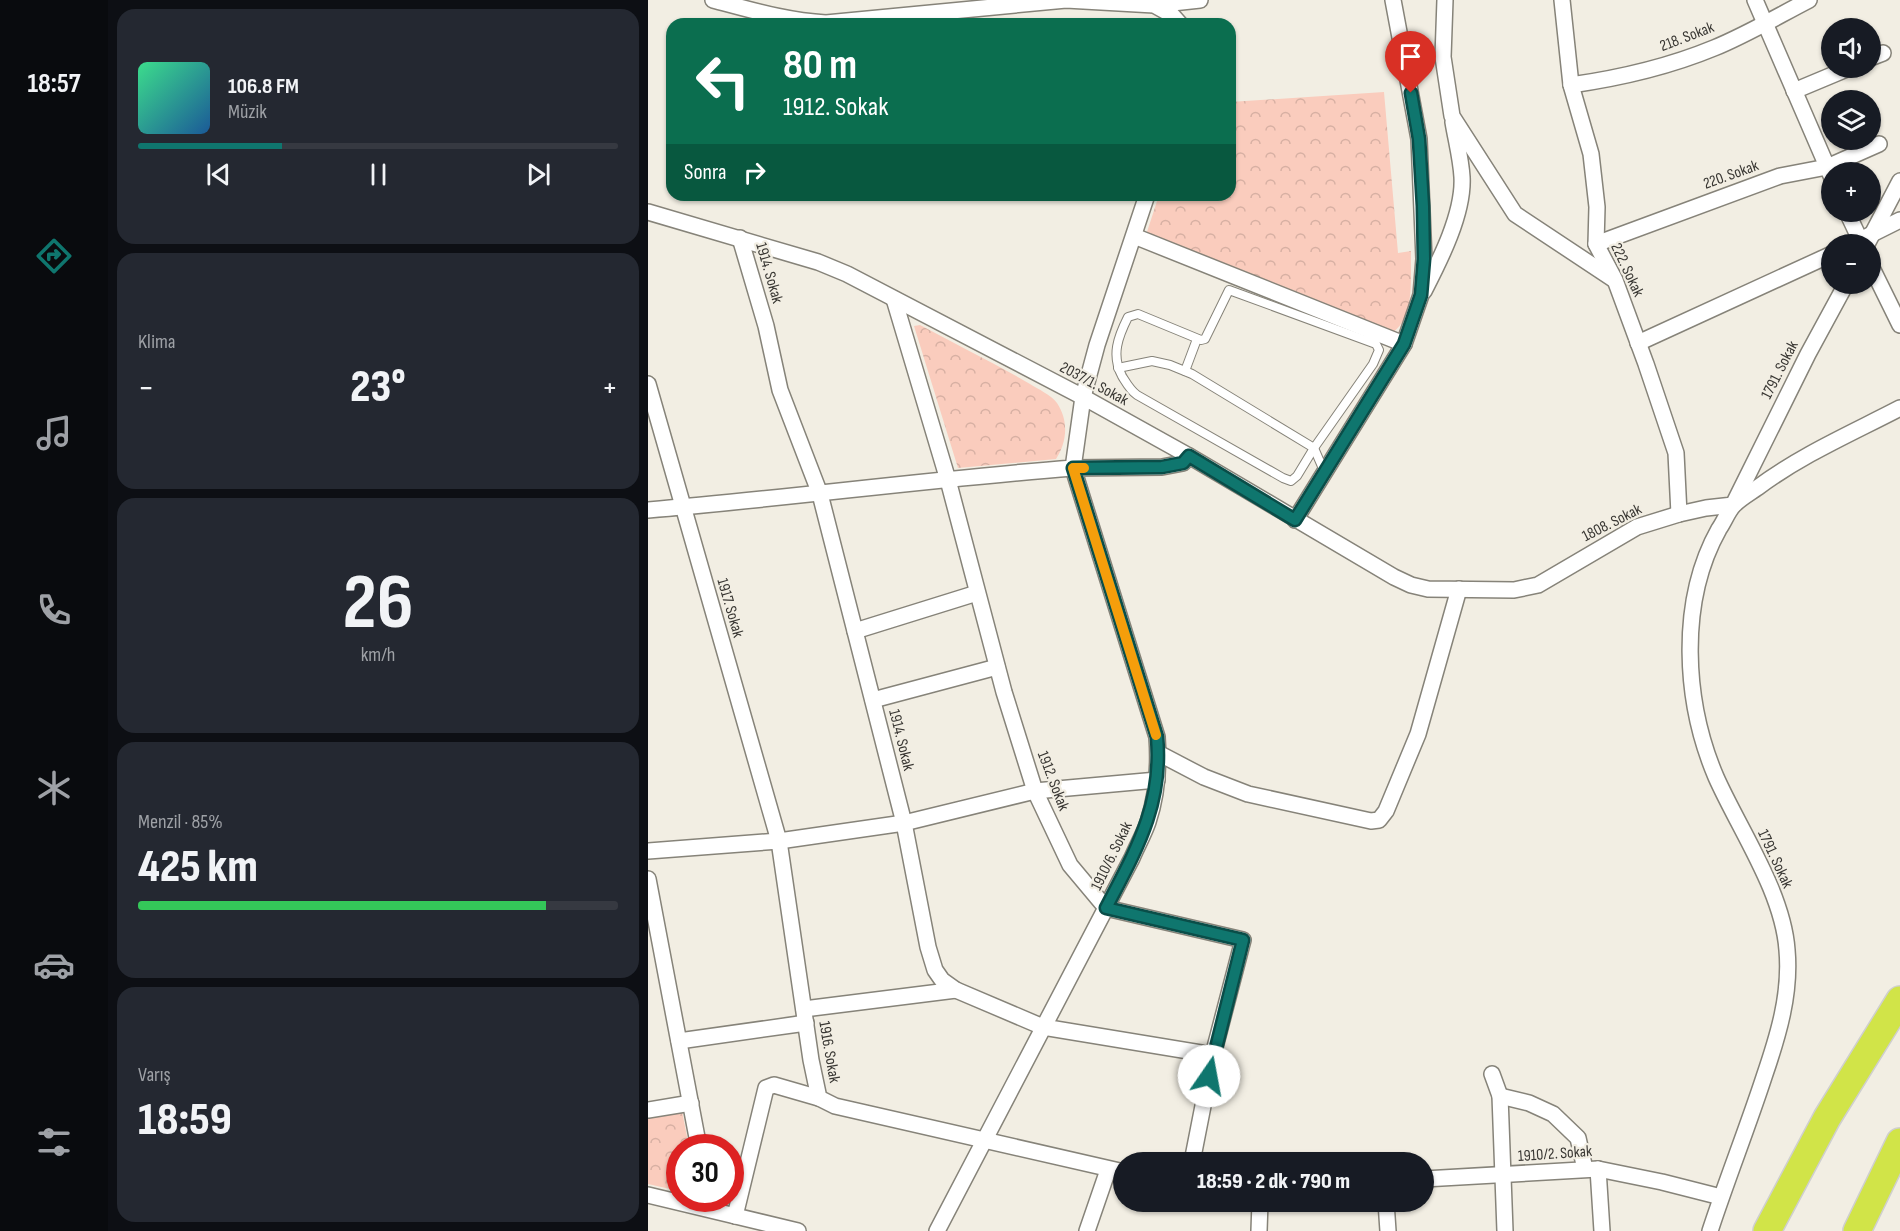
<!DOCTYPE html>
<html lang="tr">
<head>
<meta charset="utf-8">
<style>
	:root { --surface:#171b24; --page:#242831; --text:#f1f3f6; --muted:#9ea1a6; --line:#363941; --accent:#0f766e }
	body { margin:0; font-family:"Sofia Sans Condensed",sans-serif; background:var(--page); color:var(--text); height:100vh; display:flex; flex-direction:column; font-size:22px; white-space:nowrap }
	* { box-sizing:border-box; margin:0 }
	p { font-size:20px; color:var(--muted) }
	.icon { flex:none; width:33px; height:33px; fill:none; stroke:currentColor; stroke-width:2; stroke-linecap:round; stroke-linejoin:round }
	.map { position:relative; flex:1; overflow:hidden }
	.details { display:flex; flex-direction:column; gap:9px; padding:9px; background:#0d0f14; width:540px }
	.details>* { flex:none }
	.guide { position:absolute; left:18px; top:18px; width:570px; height:183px; border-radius:18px; box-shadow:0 2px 4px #0004; background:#0b6e4f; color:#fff; overflow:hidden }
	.tools { position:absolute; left:1173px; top:18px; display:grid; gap:12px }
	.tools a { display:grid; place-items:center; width:60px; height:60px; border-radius:50%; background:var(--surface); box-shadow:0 2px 4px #0004; font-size:30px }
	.speed { position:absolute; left:18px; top:1134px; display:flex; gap:12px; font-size:30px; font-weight:700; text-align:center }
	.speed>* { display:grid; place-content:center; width:78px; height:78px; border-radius:50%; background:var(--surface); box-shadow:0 2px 4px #0004; line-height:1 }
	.speed .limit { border:9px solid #d22; background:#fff; color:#111 }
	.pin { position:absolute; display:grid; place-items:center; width:51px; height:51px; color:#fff; margin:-62px -26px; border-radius:50% 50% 50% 0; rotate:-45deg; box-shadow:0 0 6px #0007 }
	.pin .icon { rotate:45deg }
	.me { position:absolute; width:66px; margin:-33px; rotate:12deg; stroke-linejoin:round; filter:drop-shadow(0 0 4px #0008) }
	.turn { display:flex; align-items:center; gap:21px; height:126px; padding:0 18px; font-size:27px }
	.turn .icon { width:78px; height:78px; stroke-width:2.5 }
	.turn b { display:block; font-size:42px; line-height:51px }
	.then { display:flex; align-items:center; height:57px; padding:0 18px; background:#0003; gap:12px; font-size:22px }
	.big { font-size:45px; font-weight:800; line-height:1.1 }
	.details .widget { flex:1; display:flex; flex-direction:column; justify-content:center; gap:9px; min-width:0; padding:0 21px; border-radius:18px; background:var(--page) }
	.details .dial { align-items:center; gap:0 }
	.dial b { font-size:78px; line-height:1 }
	.song { display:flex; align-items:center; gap:18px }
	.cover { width:72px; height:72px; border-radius:9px; background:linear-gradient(135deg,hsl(150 70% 55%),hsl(210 70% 35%)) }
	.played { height:6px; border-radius:3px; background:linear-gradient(90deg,var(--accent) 30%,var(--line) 30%) }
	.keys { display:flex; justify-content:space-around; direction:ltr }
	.heat { display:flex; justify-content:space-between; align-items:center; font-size:33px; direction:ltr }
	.charge { height:9px; border-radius:4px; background:linear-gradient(90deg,#34c759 85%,var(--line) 0) }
	.trip { position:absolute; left:465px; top:1152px; width:321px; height:60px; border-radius:30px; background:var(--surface); box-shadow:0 2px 4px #0004; font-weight:800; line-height:60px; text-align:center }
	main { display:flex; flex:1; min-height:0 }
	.menu { display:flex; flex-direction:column; width:108px; justify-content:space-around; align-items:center; background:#090b0e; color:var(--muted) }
	.menu .icon { width:42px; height:42px }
	.menu .on { color:var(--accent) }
	.menu b { font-size:27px; color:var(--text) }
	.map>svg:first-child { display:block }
</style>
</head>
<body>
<main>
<nav class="menu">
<b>18:57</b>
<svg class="icon on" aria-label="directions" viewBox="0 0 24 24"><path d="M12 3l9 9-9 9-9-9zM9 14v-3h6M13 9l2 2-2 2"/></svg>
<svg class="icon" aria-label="music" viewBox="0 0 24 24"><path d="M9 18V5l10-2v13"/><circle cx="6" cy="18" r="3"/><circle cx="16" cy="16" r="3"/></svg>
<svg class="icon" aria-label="phone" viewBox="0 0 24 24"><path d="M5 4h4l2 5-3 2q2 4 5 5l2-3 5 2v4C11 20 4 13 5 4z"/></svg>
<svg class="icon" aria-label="climate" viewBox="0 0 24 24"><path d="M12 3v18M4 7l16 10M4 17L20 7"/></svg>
<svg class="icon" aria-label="car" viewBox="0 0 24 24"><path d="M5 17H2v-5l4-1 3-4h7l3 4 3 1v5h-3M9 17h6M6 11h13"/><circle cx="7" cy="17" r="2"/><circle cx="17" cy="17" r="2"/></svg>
<svg class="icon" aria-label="filters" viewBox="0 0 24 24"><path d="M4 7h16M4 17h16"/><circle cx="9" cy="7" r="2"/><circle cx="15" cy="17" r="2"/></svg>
</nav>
<section class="details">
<div class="widget">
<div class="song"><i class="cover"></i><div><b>106.8 FM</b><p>Müzik</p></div></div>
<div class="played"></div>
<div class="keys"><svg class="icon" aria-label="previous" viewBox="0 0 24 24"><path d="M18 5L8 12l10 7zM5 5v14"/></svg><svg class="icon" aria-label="pause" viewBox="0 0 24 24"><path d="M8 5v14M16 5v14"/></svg><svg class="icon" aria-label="next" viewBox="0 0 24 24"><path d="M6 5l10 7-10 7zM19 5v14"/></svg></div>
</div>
<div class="widget"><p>Klima</p>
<div class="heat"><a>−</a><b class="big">23°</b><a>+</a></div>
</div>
<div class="widget dial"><b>26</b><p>km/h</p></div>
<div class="widget"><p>Menzil · 85%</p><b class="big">425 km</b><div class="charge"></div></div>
<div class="widget"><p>Varış</p><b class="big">18:59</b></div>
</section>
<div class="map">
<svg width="1252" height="1231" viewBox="0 0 1252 1231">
	<defs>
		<pattern id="park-crowns" width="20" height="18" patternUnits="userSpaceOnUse" patternTransform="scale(1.5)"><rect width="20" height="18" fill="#faccbd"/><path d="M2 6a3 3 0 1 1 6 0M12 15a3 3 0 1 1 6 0" fill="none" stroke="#d7b0a3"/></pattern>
	</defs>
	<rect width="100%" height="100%" fill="#f2eee3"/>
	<g fill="url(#park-crowns)">
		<path d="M736 92 750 253 763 251C762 278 768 317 743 334L498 235 511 195H582V102Z"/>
		<path d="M272 325C309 345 346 363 382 384 390 389 403 395 409 403 421 421 419 442 408 459L310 468 266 326Z"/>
		<path d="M34 1111 41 1147 32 1148 31 1191 0 1184V1117Z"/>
	</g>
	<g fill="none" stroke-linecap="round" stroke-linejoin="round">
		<g stroke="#868379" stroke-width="10">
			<g id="service">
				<path d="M581 290 728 344 731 350 725 364 666 448 649 476 643 481 635 478 489 395C482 390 479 384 474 376 463 355 470 337 480 317L490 314 553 340 557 339Z"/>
				<path d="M470 368 504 361 522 365 544 374 666 448 676 471"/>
				<path d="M537 371 549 339"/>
			</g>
		</g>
		<g stroke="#868379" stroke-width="18">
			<g id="minor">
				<path d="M65 0C103 10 139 21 178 23L418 0 506 5 524 15 532 24"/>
				<path d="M797 0 795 57 804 116 867 214 965 279"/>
				<path d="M914 0 923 85 943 154 949 207 948 244 967 280 998 364 1028 453 1031 514"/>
				<path d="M1107 0 1184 178"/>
				<path d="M506 5 552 0"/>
				<path d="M1222 58 1235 53"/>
				<path d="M923 85C972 78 1020 67 1066 48 1098 35 1130 16 1161 0"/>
				<path d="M1146 91 1201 68"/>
				<path d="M0 212 170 262 199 274 435 397 541 456 746 577 763 585 780 589 866 590 890 585 989 527 1031 514 1058 508 1085 505 1160 354 1198 284"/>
				<path d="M1199 212 1214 244"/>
				<path d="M486 236 756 344"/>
				<path d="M92 238 118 326 132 390 172 494 256 823 280 947 287 970 294 980 308 990 395 1027 565 1055"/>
				<path d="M948 244 1132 176 1179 167 1231 144"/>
				<path d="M1204 244 1252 220"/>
				<path d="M1219 244 1252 181"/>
				<path d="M1222 264 1252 325"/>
				<path d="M776 291C792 260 816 213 814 177 813 159 808 140 805 122"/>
				<path d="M246 299 300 480 356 692 387 791 422 865 458 908 595 940 565 1055 544 1162"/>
				<path d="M990 343 1184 254"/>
				<path d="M0 384 131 841 163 1060 171 1098 187 1106 476 1172"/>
				<path d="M0 510C142 498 283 479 425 468L435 397 449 345 499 195"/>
				<path d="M647 520 756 344 773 295 776 259 771 139 745 0"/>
				<path d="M207 631 329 593"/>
				<path d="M225 700 349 667"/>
				<path d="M510 753 556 777 600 794 723 821 731 820 738 811 770 734 811 589"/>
				<path d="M0 851 131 841 256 823 387 791 509 780"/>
				<path d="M0 879 51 1148"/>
				<path d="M156 1009 308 990"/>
				<path d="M31 1041 158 1023"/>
				<path d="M844 1074 852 1096 857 1231"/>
				<path d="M852 1096 881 1103 905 1114 930 1138 937 1169"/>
				<path d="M0 1110 43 1103"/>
				<path d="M950 1169 954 1231"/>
				<path d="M776 1179 950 1169 1014 1182 1073 1197"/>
				<path d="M0 1195 150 1231"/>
				<path d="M738 1202 740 1231"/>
				<path d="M87 1216 118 1088 126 1085 171 1098"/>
				<path d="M289 1231 484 858C489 846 496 834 500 822 509 795 511 765 509 737L425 468 514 467 535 463 541 456"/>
				<path d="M439 1231 460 1170"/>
				<path d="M611 1231 612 1202"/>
				<path d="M1062 1231C1079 1179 1099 1129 1116 1077 1130 1036 1143 994 1139 950 1135 892 1091 829 1068 777 1036 702 1030 602 1071 529 1076 522 1080 511 1086 505 1093 498 1102 493 1109 488 1153 455 1204 433 1252 408"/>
			</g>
		</g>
		<g stroke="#cfcfce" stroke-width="30">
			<g id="motorway">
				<path d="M1119 1231 1179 1118 1252 1000"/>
				<path d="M1209 1231 1252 1142"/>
			</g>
		</g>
		<use href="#service" stroke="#fff" stroke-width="8"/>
		<use href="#minor" stroke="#fff" stroke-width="15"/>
		<use href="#motorway" stroke="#d1e448" stroke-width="27"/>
	</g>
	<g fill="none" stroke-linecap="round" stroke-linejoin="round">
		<g stroke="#0a4d48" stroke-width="15">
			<path id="route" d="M561 1076 595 940 458 908C488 850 515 805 509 737L425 468 514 467 535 463 541 456 647 520 756 344 773 295 776 259 775 206 771 139 763 93"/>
		</g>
		<use href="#route" stroke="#0f766e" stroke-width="10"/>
		<path stroke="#f59e0b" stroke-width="10" d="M436 468H425L508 735"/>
	</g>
	<g text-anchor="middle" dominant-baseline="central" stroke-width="4.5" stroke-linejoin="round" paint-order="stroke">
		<g font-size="16" fill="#393733" stroke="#f2eee3">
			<text transform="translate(1039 37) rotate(-21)">218. Sokak</text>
			<text transform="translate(1083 175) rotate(-20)">220. Sokak</text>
			<text transform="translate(979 270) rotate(65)">222. Sokak</text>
			<text transform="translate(121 273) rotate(74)">1914. Sokak</text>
			<text transform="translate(1132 370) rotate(-63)">1791. Sokak</text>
			<text transform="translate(446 384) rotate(28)">2037/1. Sokak</text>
			<text transform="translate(964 523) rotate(-27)">1808. Sokak</text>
			<text transform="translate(82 608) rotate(74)">1917. Sokak</text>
			<text transform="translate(253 740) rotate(76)">1914. Sokak</text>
			<text transform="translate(405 781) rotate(69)">1912. Sokak</text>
			<text transform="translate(464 856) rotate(-64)">1910/6. Sokak</text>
			<text transform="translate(1127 859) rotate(65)">1791. Sokak</text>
			<text transform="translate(181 1052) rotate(80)">1916. Sokak</text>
			<text transform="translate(907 1154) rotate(-4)">1910/2. Sokak</text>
		</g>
	</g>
</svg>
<div class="tools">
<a><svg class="icon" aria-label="sound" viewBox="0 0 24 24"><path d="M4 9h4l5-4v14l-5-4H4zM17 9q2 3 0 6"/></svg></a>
<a><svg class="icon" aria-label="layers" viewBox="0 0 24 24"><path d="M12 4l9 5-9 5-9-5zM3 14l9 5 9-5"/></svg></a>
<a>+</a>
<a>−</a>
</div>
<div class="speed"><div class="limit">30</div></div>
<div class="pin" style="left:763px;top:93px;background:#d93025"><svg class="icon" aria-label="arrive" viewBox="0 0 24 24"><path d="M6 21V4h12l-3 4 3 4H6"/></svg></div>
<svg class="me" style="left:561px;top:1076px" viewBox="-20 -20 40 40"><circle r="19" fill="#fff"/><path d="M0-13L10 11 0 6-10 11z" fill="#0f766e"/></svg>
<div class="trip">18:59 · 2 dk · 790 m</div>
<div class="guide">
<div class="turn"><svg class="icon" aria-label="left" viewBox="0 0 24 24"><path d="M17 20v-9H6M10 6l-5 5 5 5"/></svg><div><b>80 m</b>1912. Sokak</div></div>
<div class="then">Sonra<svg class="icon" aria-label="right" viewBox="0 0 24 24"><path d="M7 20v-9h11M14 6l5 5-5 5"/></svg></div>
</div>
</div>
</main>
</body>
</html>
